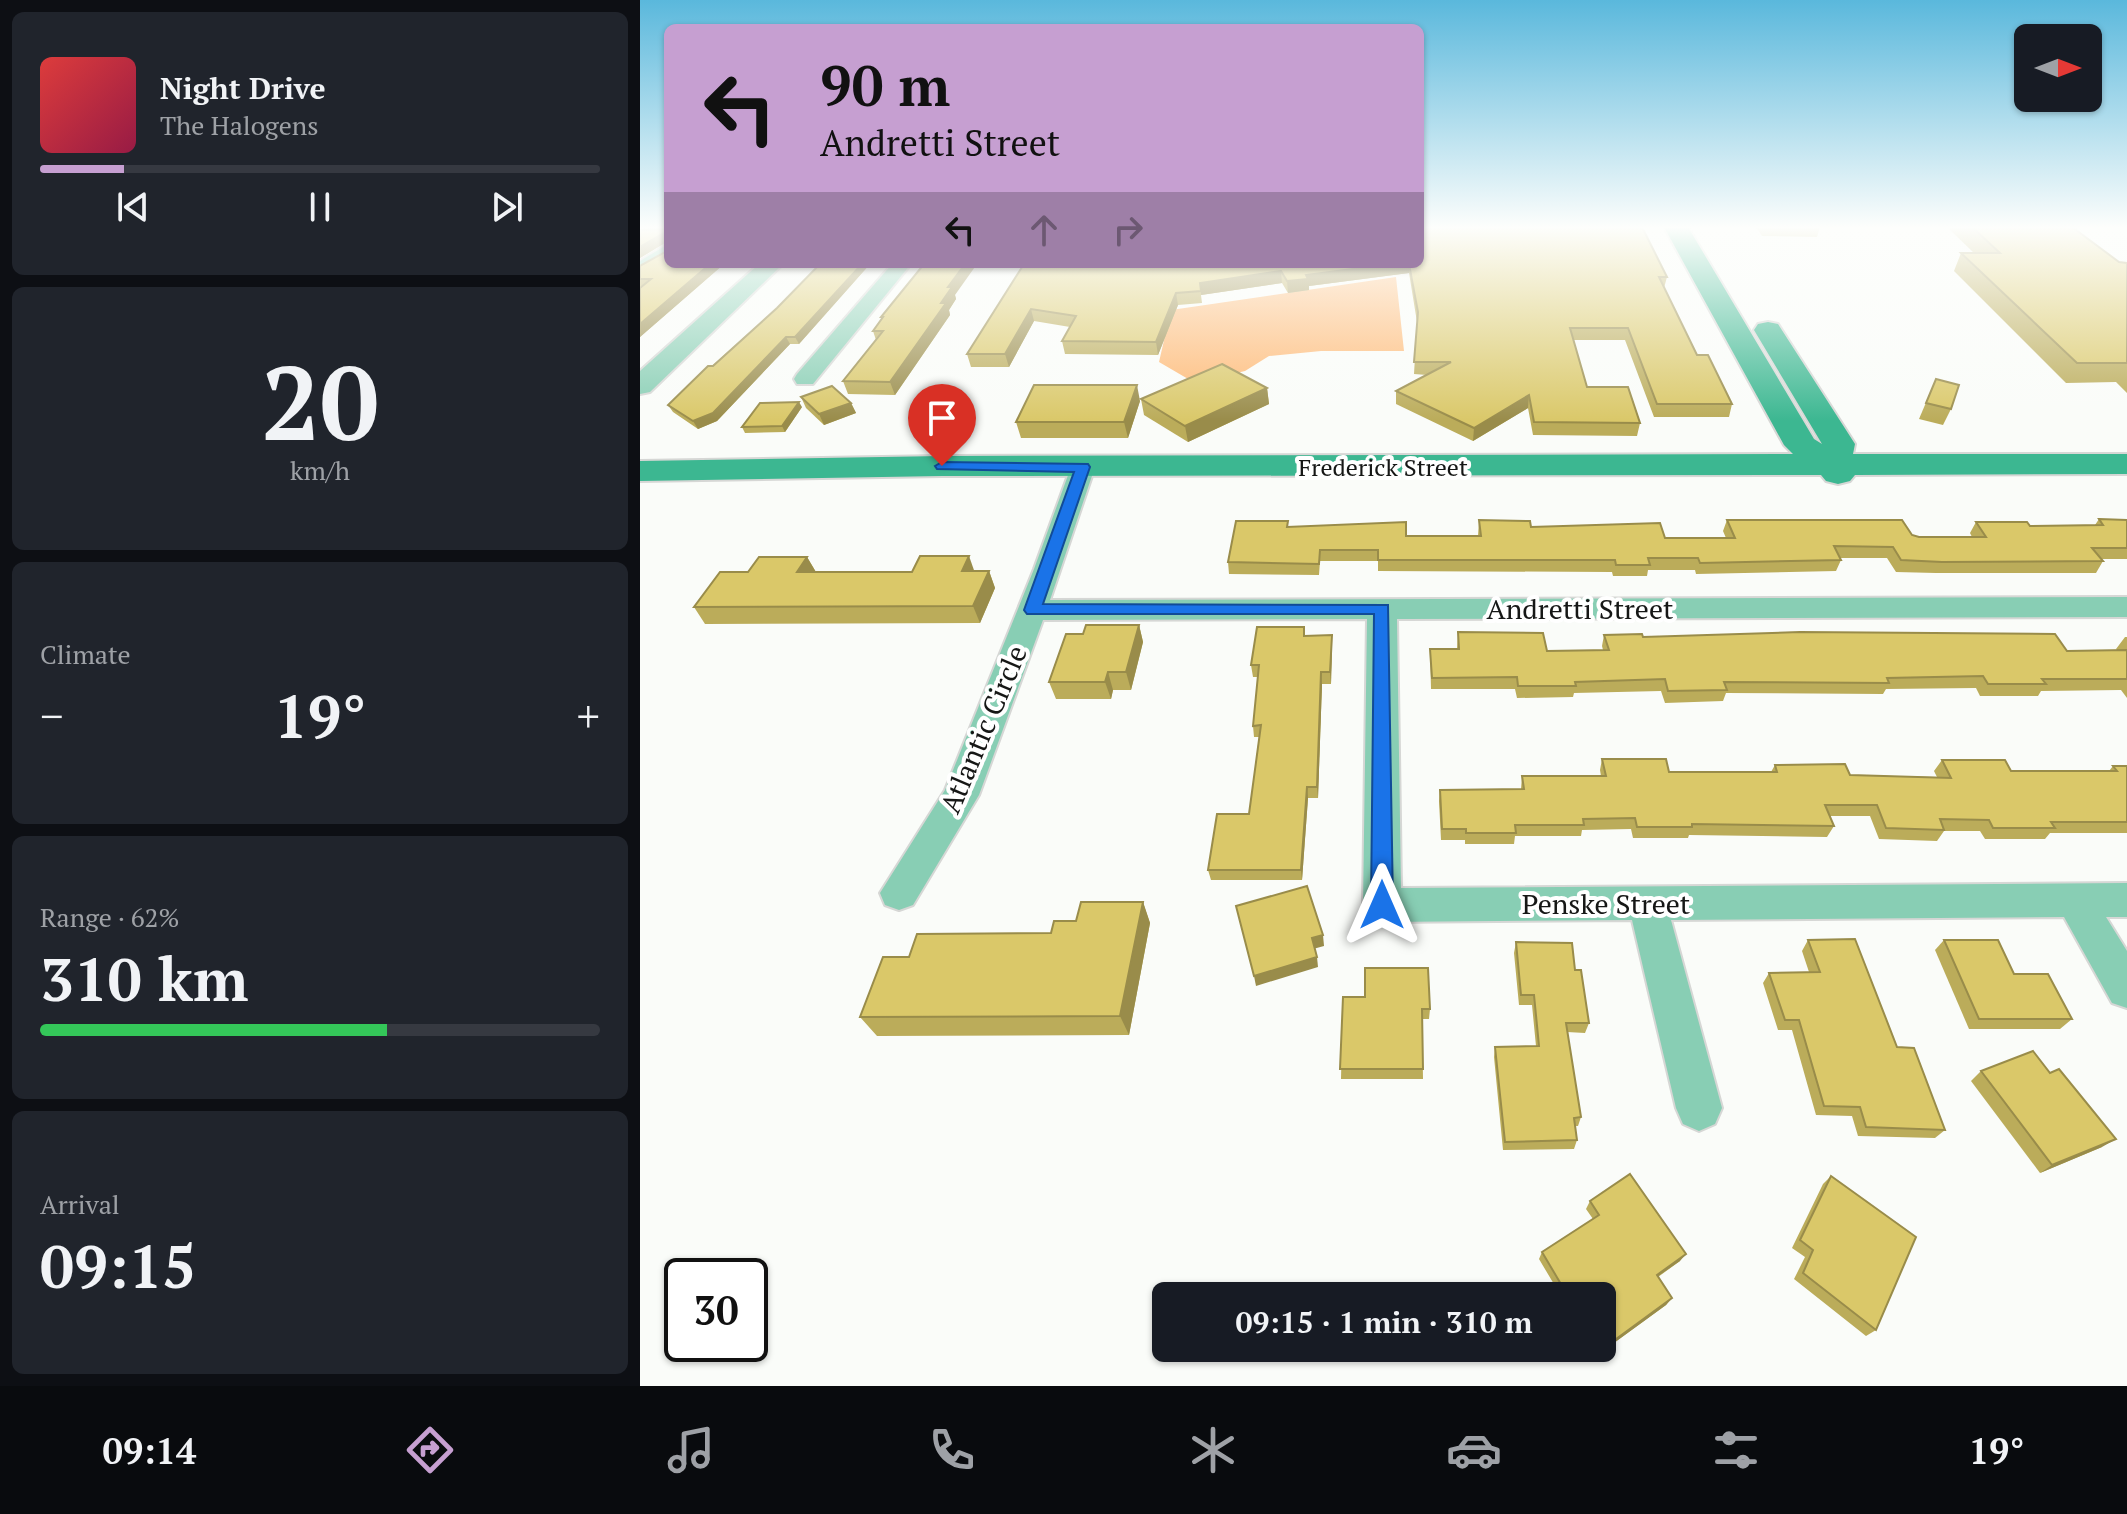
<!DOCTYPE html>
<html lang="en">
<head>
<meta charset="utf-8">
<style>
	:root { --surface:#171b24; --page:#20242c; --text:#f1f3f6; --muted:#9ea1a6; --line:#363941; --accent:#c69fd1 }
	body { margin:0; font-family:"PT Serif",serif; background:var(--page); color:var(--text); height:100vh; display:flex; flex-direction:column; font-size:30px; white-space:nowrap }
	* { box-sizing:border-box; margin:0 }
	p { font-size:26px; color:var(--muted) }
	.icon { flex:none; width:44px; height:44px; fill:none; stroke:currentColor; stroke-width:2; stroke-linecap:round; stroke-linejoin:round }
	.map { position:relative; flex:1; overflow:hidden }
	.panel { display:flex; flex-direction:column; gap:12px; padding:12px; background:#0d0f14; width:640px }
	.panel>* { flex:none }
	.guide { position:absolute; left:24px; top:24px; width:760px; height:244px; border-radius:12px; box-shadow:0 2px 6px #0004; background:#c69fd1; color:#111; overflow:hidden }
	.needle { width:52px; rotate:90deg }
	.buttons { position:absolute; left:1374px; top:24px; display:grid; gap:16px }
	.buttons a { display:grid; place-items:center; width:88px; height:88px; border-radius:12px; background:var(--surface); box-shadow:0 2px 6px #0004; font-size:40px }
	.speed { position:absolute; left:24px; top:1258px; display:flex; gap:16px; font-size:40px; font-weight:700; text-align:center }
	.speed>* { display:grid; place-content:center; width:104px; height:104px; border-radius:50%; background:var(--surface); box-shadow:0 2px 6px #0004; line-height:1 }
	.speed .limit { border:4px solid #111; border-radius:12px; background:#fff; color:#111 }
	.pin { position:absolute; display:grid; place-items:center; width:68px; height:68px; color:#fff; margin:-82px -34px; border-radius:50% 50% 50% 0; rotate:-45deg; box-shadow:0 0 8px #0007 }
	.pin .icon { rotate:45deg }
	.me { position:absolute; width:88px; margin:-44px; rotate:0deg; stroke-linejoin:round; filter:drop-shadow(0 0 6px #0008) }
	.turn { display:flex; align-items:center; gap:28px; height:168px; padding:0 24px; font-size:36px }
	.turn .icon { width:104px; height:104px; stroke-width:2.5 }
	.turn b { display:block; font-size:56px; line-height:68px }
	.lanes { display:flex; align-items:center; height:76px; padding:0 24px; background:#0003; justify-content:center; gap:40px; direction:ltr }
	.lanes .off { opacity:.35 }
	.big { font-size:60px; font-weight:600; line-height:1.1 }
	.panel .widget { flex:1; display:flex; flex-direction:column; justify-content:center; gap:12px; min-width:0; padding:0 28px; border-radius:12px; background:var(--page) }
	.panel .dial { align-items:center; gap:0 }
	.dial b { font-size:104px; line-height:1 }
	.song { display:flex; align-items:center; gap:24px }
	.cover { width:96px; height:96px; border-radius:12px; background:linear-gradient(135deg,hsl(0 70% 55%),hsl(340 70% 35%)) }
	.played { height:8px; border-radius:4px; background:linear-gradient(90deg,var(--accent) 15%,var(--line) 15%) }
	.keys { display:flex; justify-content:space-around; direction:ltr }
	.heat { display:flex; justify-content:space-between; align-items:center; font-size:44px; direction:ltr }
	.charge { height:12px; border-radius:6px; background:linear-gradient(90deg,#34c759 62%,var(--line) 0) }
	.trip { position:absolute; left:512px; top:1282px; width:464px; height:80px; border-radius:12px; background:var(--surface); box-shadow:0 2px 6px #0004; font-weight:600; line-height:80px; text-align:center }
	.dock { display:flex; height:128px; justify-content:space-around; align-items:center; background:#090b0e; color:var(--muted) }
	.dock .icon { width:56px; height:56px }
	.dock .on { color:var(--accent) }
	.dock b { font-size:36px; color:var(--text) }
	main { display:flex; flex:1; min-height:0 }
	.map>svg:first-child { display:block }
</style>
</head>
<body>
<main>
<section class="panel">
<div class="widget">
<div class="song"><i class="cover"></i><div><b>Night Drive</b><p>The Halogens</p></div></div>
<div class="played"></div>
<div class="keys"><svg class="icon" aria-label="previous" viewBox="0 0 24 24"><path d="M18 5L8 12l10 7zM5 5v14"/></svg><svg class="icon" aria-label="pause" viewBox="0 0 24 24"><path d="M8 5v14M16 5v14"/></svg><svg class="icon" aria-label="next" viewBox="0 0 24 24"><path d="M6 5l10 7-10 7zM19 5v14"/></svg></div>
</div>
<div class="widget dial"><b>20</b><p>km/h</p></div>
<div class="widget"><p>Climate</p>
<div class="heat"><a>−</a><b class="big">19°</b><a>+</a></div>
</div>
<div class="widget"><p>Range · 62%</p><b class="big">310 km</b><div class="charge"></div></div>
<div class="widget"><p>Arrival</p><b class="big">09:15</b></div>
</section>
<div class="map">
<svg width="1487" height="1386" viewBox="0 0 1487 1386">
	<rect width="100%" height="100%" fill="#fafcf9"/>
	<path fill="#feb873" d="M756 277 764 351H681L629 356 605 371 555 383 519 362 531 310Z"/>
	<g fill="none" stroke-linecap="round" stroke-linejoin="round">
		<g stroke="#d6d7d5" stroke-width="4">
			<g id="minor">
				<path d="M28 244V258L0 276V261Z"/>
				<path d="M252 264H271L173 384H157L154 379 157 374Z"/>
				<path d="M443 460 452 462 455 467 410 600 1487 597V617L757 619 761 888 1487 883V917H1466L1487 951V1008L1472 1003 1424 917 1031 920 1082 1108 1075 1124 1059 1131 1043 1124 1036 1108 992 920 742 922 728 917 723 905 727 619 403 620 339 795 273 905 259 910 245 905 240 893 305 790 394 569 431 467 434 462Z"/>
			</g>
		</g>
		<g stroke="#d6d7d5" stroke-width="4">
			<path id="tertiary" d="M119 264H143L10 392 0 394V371Z"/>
		</g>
		<g stroke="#d6d7d5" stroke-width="4">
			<path id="secondary" d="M1024 227H1048L1174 439 1182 444 1114 330 1118 324 1128 322 1138 324 1215 444 1213 454H1487V474L1215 475 1210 481 1198 484 1186 481 1181 475 302 476 0 481V461L302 456 1153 454 1144 445Z"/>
		</g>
		<use href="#minor" fill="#88ceb4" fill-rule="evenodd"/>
		<use href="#tertiary" fill="#88ceb4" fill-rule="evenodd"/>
		<use href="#secondary" fill="#3cb791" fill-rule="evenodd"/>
	</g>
	<g fill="#bbac5a">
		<path d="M1116 227H1180L1177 237 1122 236Z"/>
		<path d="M1307 227H1432L1479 262 1487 263V393L1476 382 1426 383 1314 271 1321 253H1334Z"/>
		<path d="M24 229 28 264H84L0 337V266L25 252V243L0 258V230Z"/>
		<path d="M180 264H230L159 344H150L77 421 58 429 33 412 28 405 137 308Z"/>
		<path d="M384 264H780L1027 277 1024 288 1057 355 1092 404 1089 417H1014L985 340H933L947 387 1000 423 997 436 893 435 888 408 833 441 756 404V391L787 375 774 374 777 322 769 273 669 286V290L648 293 642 283 561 295 562 303 538 305 518 355 425 354 422 341 430 327 394 321 369 367H331L327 354Z"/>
		<path d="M315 295 316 299 309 310 310 315 255 395 208 394 203 381 236 340 233 331 242 320 241 317Z"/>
		<path d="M1296 379 1311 409 1303 425 1279 419Z"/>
		<path d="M627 388 629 404 548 442 504 415 501 399Z"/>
		<path d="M161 397 211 403 216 413 184 425 166 408Z"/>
		<path d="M500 401 488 438H381L376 422Z"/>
		<path d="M162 407 145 432 105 433 102 427Z"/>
		<path d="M1459 519 1487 520V559H1462L1463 561 1456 573H1296L1256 572 1247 558H1200L1201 560 1196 571 1056 574 1055 570H1008L1007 576H973L972 572 738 571V561H680L679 575 589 574 588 562 649 527 766 536H838L839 520 891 527 1025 538H1086L1083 531 1087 520 1272 535 1279 537H1332L1330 533 1336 522 1390 526 1455 525Z"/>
		<path d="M167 557 176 572 349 571 355 588 340 623 65 624 54 607 108 572Z"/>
		<path d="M499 625 503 642 491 690H473L471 699H416L409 682 443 634Z"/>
		<path d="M818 632 907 651 963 650 962 646 964 635 1003 637 1427 651 1477 650 1476 649 1485 637H1487V698L1481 690 1401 691 1398 696H1340L1336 688 1246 689 1243 694 1086 693 1083 701 1025 703 1021 691 934 693 933 697 877 698 875 689H791L790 649H817Z"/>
		<path d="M692 635 691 684H682L678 798H668L662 880H571L568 870 609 814 619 737H614L613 726 618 677H613L611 665 665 636Z"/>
		<path d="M962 759 1029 772H1131L1135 765 1210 775 1297 777 1294 771 1302 760 1371 771H1469L1473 766H1487V833H1410L1405 839H1345L1340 831H1304L1297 841 1239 839 1230 816H1189L1194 826 1187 837 1049 835 1048 838H993L991 829 942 830 941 836H875L874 844H825V840H801L799 801 800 790 881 789 882 776H961L960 770Z"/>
		<path d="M503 902 510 923 489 1035 237 1036 220 1017 269 957 411 933 436 921Z"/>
		<path d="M1168 940 1257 1047 1305 1130 1295 1138 1218 1136 1212 1116 1176 1115 1152 1030H1138L1123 983 1129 973 1169 972 1162 951Z"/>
		<path d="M1304 940 1374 974 1432 1019 1420 1029H1329L1295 950Z"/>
		<path d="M876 942 935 970 949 1023 945 1033 927 1032 941 1117 938 1126H935L937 1140 934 1149 863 1150 854 1057 855 1047 896 1046 892 1005H879L874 953Z"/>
		<path d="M703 997 790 1009 789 1019H782L783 1079H701Z"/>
		<path d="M1341 1071 1462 1147 1400 1173 1331 1081Z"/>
		<path d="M1191 1176 1236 1330 1226 1336 1154 1279 1165 1257 1152 1248 1183 1184Z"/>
		<path d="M950 1201 1040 1261 1018 1277 1032 1298 1026 1305 956 1356 952 1348H962V1296H921L899 1259 902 1252 953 1219 946 1209Z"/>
	</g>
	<g fill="#998c4a">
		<path d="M24 233 28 241 0 258V247Z"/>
		<path d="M70 264H84L0 337V324Z"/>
		<path d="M222 264H230L159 344 155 337Z"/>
		<path d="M325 264H337L315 295 316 299 309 310 310 315 255 395 250 382 301 303 308 287Z"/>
		<path d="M751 264H769V273L669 286V290L648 293 647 281 666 275Z"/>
		<path d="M641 271 642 283 561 295 560 283Z"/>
		<path d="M536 293 538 305 518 355 516 342Z"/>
		<path d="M391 309 394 321 369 367 365 354Z"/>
		<path d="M146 337 150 344 77 421 58 429 53 421Z"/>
		<path d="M497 385 500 401 488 438 484 422Z"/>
		<path d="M627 388 629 404 548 442 545 426Z"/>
		<path d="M889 395 888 408 833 441 834 428Z"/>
		<path d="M159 402 162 407 145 432 142 426Z"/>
		<path d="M211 403 216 413 184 425 179 414Z"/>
		<path d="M329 556 335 573 322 571Z"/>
		<path d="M167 557 177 574 157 572Z"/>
		<path d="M349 571 355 588 340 623 333 606Z"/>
		<path d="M499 625 503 642 491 690 486 672Z"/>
		<path d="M692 635V647L691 684 690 672Z"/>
		<path d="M468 672 473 690 471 699 465 682Z"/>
		<path d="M681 672 682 684 678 798 677 787Z"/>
		<path d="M667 787 668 798 662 880 661 870Z"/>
		<path d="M503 902 510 923 489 1035 480 1016Z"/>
		<path d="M683 935 684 946 673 949 672 938Z"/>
		<path d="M677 957 678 967 616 986 614 976Z"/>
		<path d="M1476 1139 1462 1147 1400 1173 1412 1165Z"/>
		<path d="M1046 1254 1040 1261 1011 1281 1017 1275Z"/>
		<path d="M1032 1298 1026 1305 956 1356 961 1350Z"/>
	</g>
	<g fill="#dac869" stroke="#998c4a" stroke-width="2">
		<path d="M24 227H28V264H70L0 324V288L11 279H0V266L25 252 24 233 0 247V230L24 229Z"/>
		<path d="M780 227H1002L1027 277H1019L1057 355H1068L1092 404H1017L988 328H930L947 387H988L1000 423 894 422 889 395 834 428 756 391 811 362H774L778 312 769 264H780Z"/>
		<path d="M1332 227H1432L1479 262 1487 263V363H1437L1321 253H1360Z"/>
		<path d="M180 264H222L155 337H146L73 413 53 421 28 405 68 366H73L137 308Z"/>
		<path d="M284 264H325L308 287H312L301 303H306L250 382 203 381 243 331H233L243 317H241Z"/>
		<path d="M384 264H751L666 275 668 279 647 281 641 271 560 283 561 291 536 293 516 342 422 341 436 316 391 309 365 354H327Z"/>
		<path d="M582 364 627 388 545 426 501 399Z"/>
		<path d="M1296 379 1319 385 1311 409 1286 403Z"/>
		<path d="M394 385H497L484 422H376Z"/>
		<path d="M192 386 211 403 179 414 161 397Z"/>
		<path d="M159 402 142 426 102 427 120 403Z"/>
		<path d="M1459 519 1487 520V548H1452L1463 561 1302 562 1261 560 1253 547 1194 546 1201 560 1060 563 1058 558H1008L1010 565H976L975 560H738V550H680L679 564 588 562 596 521H648L647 527 766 522V536H841L839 520 890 521 891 527 1020 523 1025 538H1095L1087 520H1262L1272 535 1279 537H1346L1336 522H1387L1390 526 1463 525Z"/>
		<path d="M280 556H329L322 571H349L333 606 54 607 80 572H108L119 557H167L157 572H272Z"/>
		<path d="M446 625H499L486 672H468L465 682H409L426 634H443Z"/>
		<path d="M617 627H664V636L692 635 690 672H681L677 787H667L661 870H568L577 814H609L621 725 613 726 619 665H611Z"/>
		<path d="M818 632 903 633 907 651 969 650 964 635 1002 634 1003 637 1160 632 1415 634 1427 651 1487 650V679H1402L1406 684H1348L1343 676 1247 678 1249 683 1084 682 1087 690 1028 691 1025 679 935 682 936 686H878L877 677 792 678 790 649H819Z"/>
		<path d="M962 759H1026L1029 772H1137L1135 765 1205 764 1210 775 1311 778 1302 760H1365L1371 771H1477L1473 766H1487V822H1411L1415 828H1353L1349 820 1300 819 1304 830 1246 828 1237 805H1185L1194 826 1052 824V827H997L995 818 943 819 944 825H875L876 833H826V829H802L800 790 884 789 882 776H966Z"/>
		<path d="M667 886 683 935 672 938 677 957 614 976 596 906Z"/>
		<path d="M441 902H503L480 1016 220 1017 243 957H269L277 934 411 933 414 921H436Z"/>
		<path d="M1215 939 1257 1047 1274 1048 1305 1130 1226 1127 1220 1107 1184 1106 1159 1020H1145L1129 973 1180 972 1168 940Z"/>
		<path d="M1304 940H1358L1374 974H1408L1432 1019H1339Z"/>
		<path d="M876 942 932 943 935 970H941L949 1023H926L941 1117 934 1118 937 1140 865 1142 855 1047 899 1046 894 995H881Z"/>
		<path d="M725 968H788L790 1009H782L783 1069H700L703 997H725Z"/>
		<path d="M1393 1051 1410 1073 1419 1069 1476 1139 1412 1165 1341 1071Z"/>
		<path d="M990 1174 1046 1254 1017 1275 1032 1298 961 1350 960 1348H962V1296H928L902 1252 959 1215 950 1201Z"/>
		<path d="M1191 1176 1276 1237 1236 1330 1163 1273 1173 1250 1160 1240Z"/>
	</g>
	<linearGradient id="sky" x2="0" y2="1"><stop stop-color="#5ab8dc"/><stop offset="0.54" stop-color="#fdfefc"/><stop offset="1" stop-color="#fdfefc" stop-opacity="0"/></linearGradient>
	<rect width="1487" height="421" fill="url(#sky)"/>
	<path fill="#1a73e8" stroke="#114b97" stroke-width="2" d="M302 462 448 464 450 467 403 604 748 605 753 905 749 911 742 914 734 911 731 905 734 614H387L384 610 434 472 297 469 295 466Z"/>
	<g text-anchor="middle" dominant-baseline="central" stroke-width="8" stroke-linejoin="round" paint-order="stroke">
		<g font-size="24" fill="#161716" stroke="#fff">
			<text x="743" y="467">Frederick Street</text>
		</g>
		<g font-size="28" fill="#161716" stroke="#fff">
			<text x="940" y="608">Andretti Street</text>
			<text transform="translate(343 729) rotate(-67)">Atlantic Circle</text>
			<text x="966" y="903">Penske Street</text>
		</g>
	</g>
</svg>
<div class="buttons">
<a><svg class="needle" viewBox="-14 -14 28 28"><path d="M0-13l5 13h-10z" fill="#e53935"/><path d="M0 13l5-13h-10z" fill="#9ea1a6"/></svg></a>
</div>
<div class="speed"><div class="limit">30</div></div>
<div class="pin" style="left:302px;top:466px;background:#d93025"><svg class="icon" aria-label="arrive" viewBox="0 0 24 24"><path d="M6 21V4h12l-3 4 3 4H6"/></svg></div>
<svg class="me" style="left:742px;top:905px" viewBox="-20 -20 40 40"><path d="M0-17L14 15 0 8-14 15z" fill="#1a73e8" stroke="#fff" stroke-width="4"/></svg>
<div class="trip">09:15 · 1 min · 310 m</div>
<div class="guide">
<div class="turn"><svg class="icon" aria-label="left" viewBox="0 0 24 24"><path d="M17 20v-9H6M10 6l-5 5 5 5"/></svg><div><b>90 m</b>Andretti Street</div></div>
<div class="lanes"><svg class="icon" aria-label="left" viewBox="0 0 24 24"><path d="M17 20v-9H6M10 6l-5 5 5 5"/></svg><svg class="icon off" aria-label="ahead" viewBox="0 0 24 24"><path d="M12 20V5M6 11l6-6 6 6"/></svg><svg class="icon off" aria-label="right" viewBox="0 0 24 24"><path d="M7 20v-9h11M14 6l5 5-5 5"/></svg></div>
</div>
</div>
</main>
<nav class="dock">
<b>09:14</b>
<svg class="icon on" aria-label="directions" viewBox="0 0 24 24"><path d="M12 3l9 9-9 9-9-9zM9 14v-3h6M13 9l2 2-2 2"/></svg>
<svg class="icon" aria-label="music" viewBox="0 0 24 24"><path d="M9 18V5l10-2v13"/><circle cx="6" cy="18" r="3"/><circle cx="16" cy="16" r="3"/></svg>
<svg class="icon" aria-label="phone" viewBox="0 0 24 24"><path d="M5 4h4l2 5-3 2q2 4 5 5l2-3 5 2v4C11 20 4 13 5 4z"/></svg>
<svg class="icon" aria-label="climate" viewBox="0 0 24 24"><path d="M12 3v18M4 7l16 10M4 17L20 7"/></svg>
<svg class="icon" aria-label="car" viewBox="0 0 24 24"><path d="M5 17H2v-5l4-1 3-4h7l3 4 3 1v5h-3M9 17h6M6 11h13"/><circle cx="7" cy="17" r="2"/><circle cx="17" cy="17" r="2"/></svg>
<svg class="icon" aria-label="filters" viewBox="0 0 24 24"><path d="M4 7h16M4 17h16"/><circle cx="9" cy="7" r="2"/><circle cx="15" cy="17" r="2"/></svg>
<b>19°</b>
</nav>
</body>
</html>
